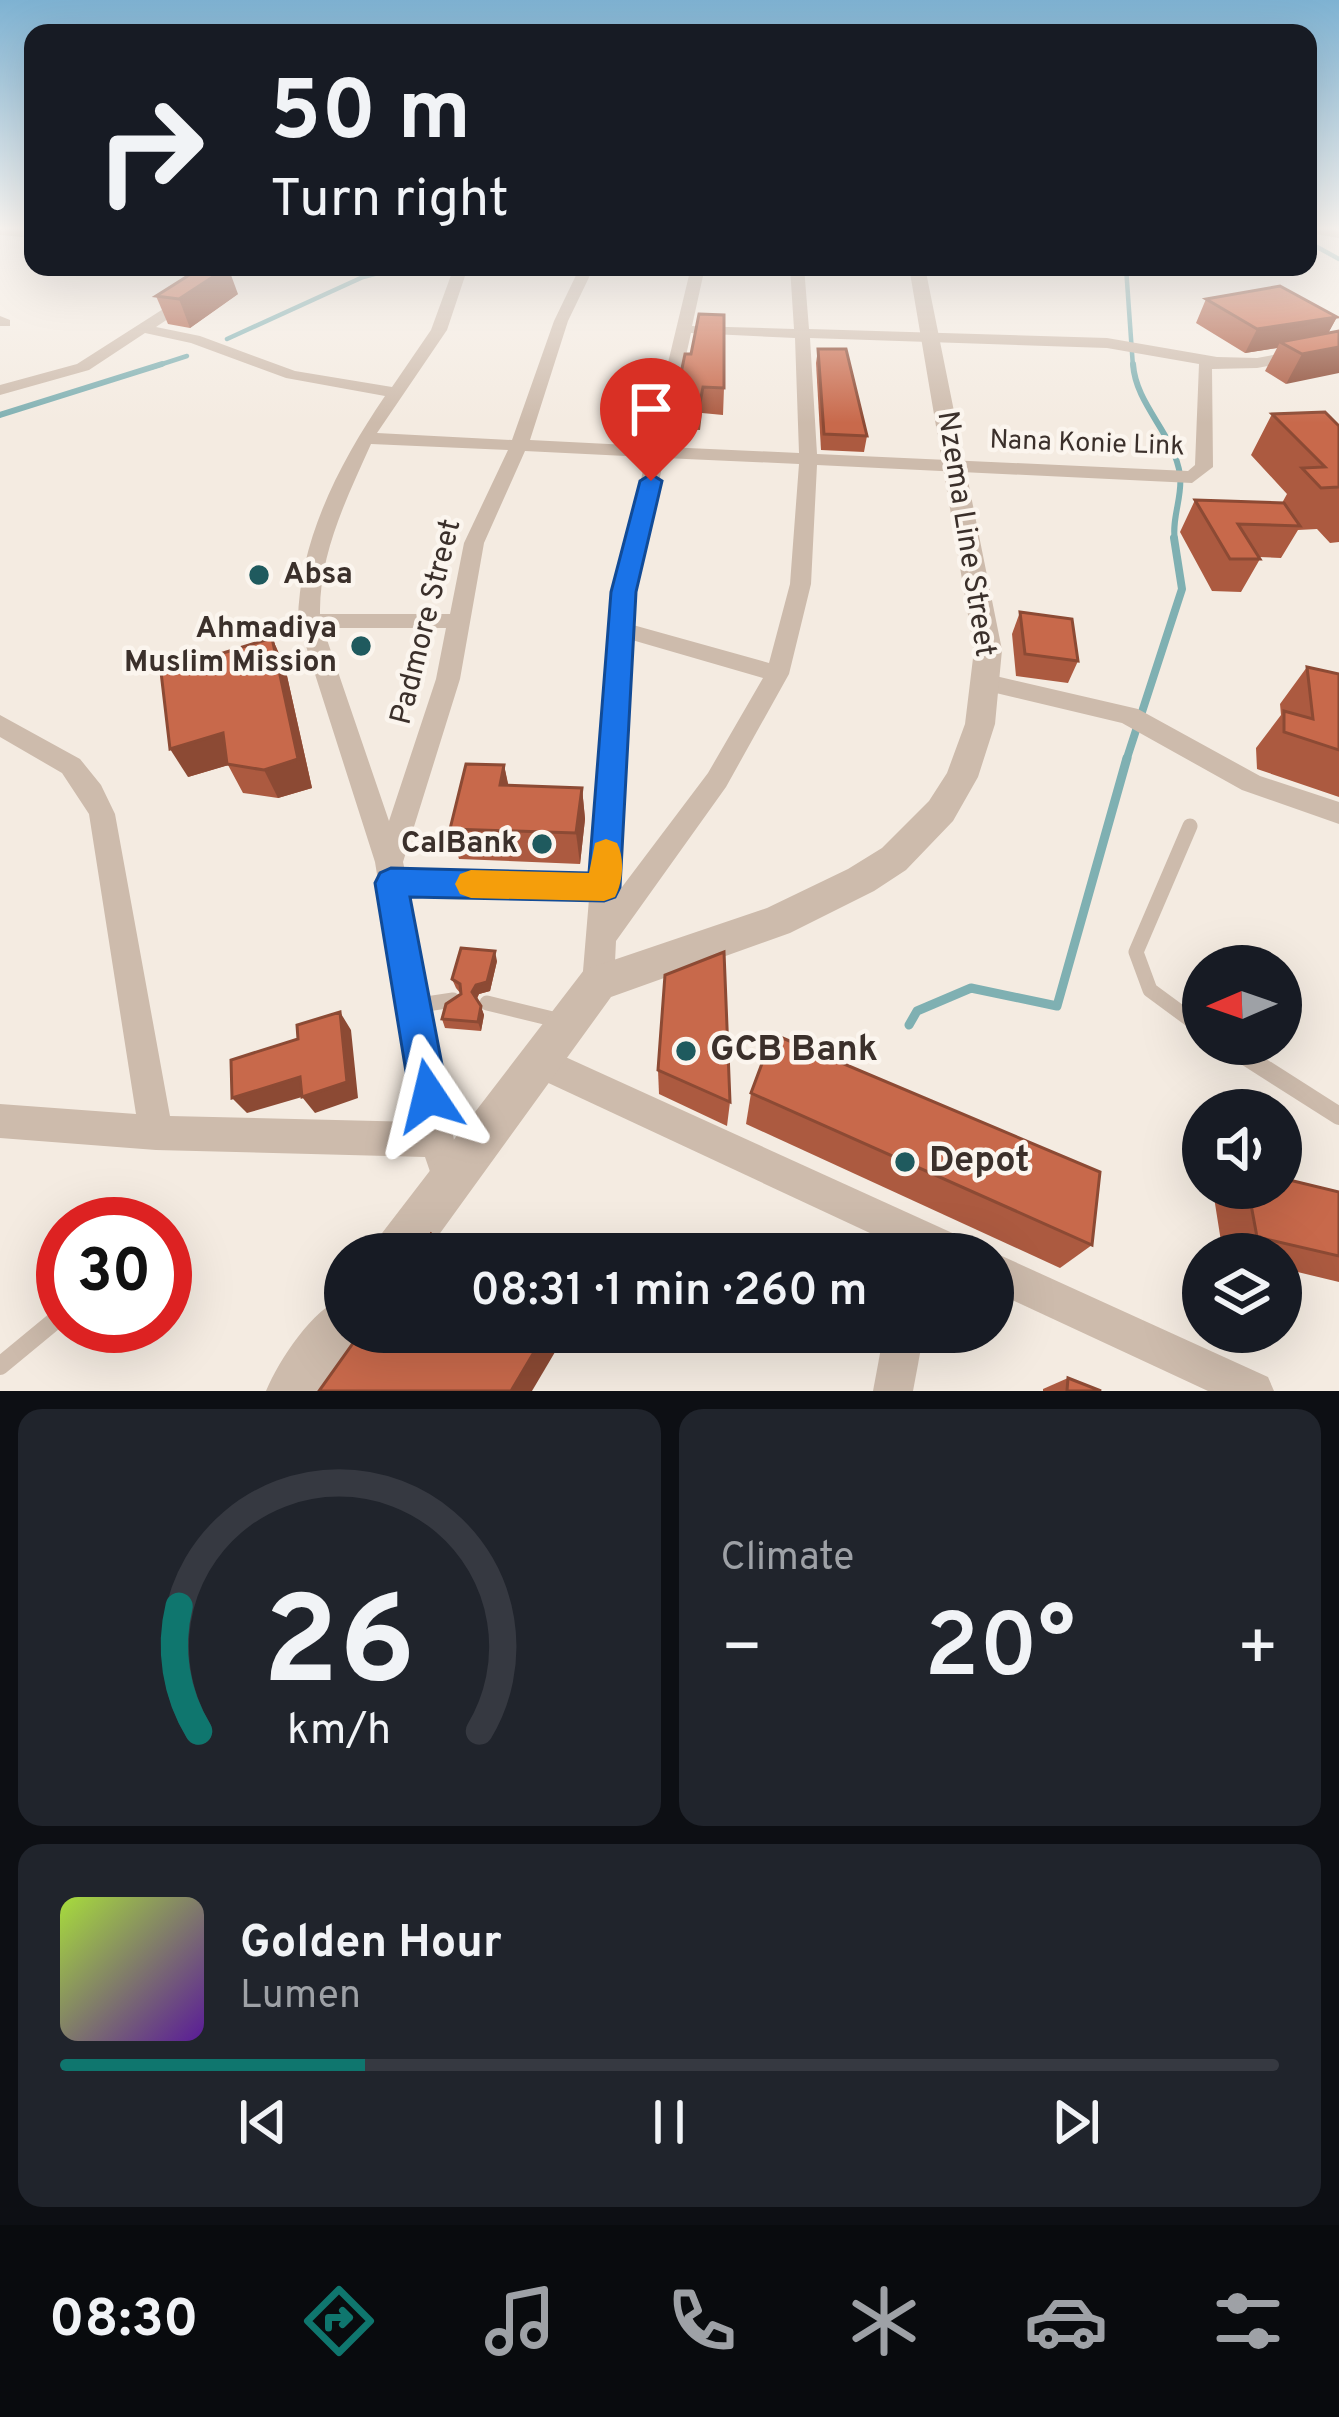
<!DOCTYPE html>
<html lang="en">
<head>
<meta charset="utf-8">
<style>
	:root { --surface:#171b24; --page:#20242c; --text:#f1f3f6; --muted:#9ea1a6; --line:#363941; --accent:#0f766e }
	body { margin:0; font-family:Overpass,sans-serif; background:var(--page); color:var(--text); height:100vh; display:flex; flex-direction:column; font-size:45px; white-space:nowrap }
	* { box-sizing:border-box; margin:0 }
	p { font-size:39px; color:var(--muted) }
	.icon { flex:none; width:66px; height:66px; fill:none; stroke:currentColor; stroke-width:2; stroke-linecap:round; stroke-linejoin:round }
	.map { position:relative; height:1391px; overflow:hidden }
	.details { display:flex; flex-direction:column; gap:18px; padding:18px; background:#0d0f14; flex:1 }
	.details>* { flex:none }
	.top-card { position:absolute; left:24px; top:24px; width:1293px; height:252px; border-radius:24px; box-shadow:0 12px 48px #0002; background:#171b24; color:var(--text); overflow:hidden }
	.needle { width:78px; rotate:268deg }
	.fabs { position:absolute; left:1182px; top:945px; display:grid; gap:24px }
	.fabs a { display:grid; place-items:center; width:120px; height:120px; border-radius:50%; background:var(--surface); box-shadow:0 12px 48px #0002; font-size:60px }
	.speed { position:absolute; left:36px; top:1197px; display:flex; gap:24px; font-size:60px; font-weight:700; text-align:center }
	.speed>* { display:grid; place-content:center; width:156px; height:156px; border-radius:50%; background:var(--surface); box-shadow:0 12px 48px #0002; line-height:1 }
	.speed .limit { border:18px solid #d22; background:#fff; color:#111 }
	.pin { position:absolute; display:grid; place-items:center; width:102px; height:102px; color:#fff; margin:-123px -51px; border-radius:50% 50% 50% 0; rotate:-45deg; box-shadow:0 0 12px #0007 }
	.pin .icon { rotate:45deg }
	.me { position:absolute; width:132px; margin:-66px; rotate:350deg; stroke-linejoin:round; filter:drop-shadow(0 0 9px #0008) }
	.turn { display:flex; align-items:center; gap:42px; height:252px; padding:0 48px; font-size:54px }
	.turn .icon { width:156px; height:156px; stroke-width:2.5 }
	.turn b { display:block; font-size:84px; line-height:102px }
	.big { font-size:90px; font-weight:600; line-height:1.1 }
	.details .widget { flex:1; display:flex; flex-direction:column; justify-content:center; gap:18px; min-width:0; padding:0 42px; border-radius:24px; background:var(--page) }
	.details .dial { align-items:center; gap:0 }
	.dial svg { height:312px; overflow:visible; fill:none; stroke:var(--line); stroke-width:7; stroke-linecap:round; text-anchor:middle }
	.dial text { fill:var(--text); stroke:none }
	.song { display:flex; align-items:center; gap:36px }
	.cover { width:144px; height:144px; border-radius:18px; background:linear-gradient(135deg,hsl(80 70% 55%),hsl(270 70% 35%)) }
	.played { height:12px; border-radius:6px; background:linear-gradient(90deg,var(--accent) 25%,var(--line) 25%) }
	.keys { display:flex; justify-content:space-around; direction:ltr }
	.heat { display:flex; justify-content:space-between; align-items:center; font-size:66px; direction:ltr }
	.details .tiles { flex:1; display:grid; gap:18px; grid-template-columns:1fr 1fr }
	.widget:last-child { grid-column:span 2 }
	.trip { position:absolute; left:324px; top:1233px; width:690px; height:120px; border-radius:60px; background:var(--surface); box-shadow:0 12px 48px #0002; font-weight:600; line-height:120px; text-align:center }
	.tab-bar { display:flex; height:192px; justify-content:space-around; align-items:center; background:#090b0e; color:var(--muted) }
	.tab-bar .icon { width:84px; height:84px }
	.tab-bar .active { color:var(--accent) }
	.tab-bar b { font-size:54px; color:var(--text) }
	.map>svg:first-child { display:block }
</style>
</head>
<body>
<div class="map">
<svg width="1339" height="1391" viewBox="0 0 1339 1391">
	<rect width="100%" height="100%" fill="#f4ebe1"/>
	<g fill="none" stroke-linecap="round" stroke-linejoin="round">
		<g stroke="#7fb0b2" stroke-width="4.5">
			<path d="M1308 242 1339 259"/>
			<path d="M1126 267 1133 367"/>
			<path d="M227 339 363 277 401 267"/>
			<path d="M153 367 187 356"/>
		</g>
		<g stroke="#7fb0b2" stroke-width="6">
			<path d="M1133 364C1136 406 1174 433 1180 475 1183 496 1171 519 1175 541"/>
			<path d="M0 415 162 364"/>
		</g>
		<path stroke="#7fb0b2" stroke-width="8" d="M1126 761 1182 589 1174 538"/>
		<path stroke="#7fb0b2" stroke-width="9" d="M909 1025 917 1011 971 988 1057 1006 1127 758"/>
		<g stroke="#cdbbac" stroke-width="15">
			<path d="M1190 826 1136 952 1150 990 1203 1029"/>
			<path d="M487 1003 561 1021"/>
			<path d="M413 1006 453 1000"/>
		</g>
		<g stroke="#cdbbac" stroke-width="18">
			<path d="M1226 1044 1339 1116"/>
			<path d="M0 1366 63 1314"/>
		</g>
		<g fill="#cdbbac" fill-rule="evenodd">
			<path d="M0 228 33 230V238L0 235Z"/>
			<path d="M229 267H245L156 327 200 336 295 371 392 387 431 330 454 267H468L447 330 377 433 512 440 554 321 580 267H594L568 321 530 440 648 446 691 267H705L692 326 794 329 790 267H804L809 329 1107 338 1217 357 1257 358 1339 343V353L1257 368 1212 369 1213 467 1192 483 817 465 811 584 789 674 726 787 616 941 614 983 609 993 598 998 587 993 582 983 589 899 409 896 454 1140 469 1182 464 1195 451 1200 438 1195 425 1157 156 1150 0 1138V1104L136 1114 89 814 62 773 0 737V715L80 759 101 785 115 814 170 1116 417 1122 375 862 298 621C299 540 340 462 385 396L286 378 191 343 145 333 89 370 0 395V385L77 364ZM691 333 795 338 799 453 666 447ZM810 338 1107 348 1199 364 1195 465 1188 471 817 454ZM371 444 508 450 464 543 450 614H320C319 553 347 498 371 444ZM525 451 646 457 608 629 591 874 405 871 403 862 460 679 484 543ZM664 458 799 464 790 584 769 663 633 625 635 593ZM323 628H446L436 679 389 821ZM632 640 763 678 708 773 619 891Z"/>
			<path d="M0 316 10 320V326H0Z"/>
			<path d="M987 674 1138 709 1260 776 1339 802V824L1242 790 1122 723 979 689 975 683 979 677Z"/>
			<path d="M539 1045 970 1241 976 1254H915L527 1073 523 1061 527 1049Z"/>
			<path d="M993 1252 1268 1377 1274 1391H1208L993 1291V1254H988Z"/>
			<path d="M884 1332H924L913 1391H873Z"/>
		</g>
		<g fill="#cdbbac" fill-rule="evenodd">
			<path d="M1308 228H1339V238L1308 233Z"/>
			<path d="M909 267H925L1002 650 995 724 978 777 953 821 906 870 874 891 790 933 611 997 425 1254H372L379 1237 584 970 767 908 848 869 882 848 929 801 947 773 965 724 974 650Z"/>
			<path d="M345 1296V1332H365L323 1391H266C280 1358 312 1310 345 1296Z"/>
		</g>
	</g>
	<g fill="#ac5a40">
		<path d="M238 294 190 328 168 324 156 296Z"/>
		<path d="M1206 299 1337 317 1328 333 1286 384 1265 371 1277 348 1245 353 1196 323Z"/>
		<path d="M818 349 867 436 864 452 821 450 816 363Z"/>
		<path d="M685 354 724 388 723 415 702 413 700 430 674 429 675 402Z"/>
		<path d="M1272 414 1339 426V542L1330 543 1317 529 1298 530 1281 558 1259 557 1260 559 1241 592 1212 591 1180 532 1195 500 1282 503 1287 494 1251 455Z"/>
		<path d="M1020 612 1078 661 1068 683 1016 676 1012 634Z"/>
		<path d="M272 638 285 667 312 788 278 798 243 793 228 765 188 777Z"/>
		<path d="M1307 667 1339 674V797L1257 769 1256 748 1281 715 1280 704Z"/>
		<path d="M504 765 508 785 582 788 585 819 580 864 459 859 450 829Z"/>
		<path d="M497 961 490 991 479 994 477 999 484 1015 481 1031 445 1028 442 1019 461 994 456 988 452 979Z"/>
		<path d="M658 1070 730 1102 727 1126 659 1094Z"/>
		<path d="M751 1093 1092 1245 1060 1268 746 1124Z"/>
		<path d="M1217 1188H1281L1339 1192V1282L1281 1268V1254H1223L1213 1191Z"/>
		<path d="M1068 1378 1101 1391H1043V1389Z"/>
	</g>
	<g fill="#8c4a34">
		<path d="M228 267 238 294 190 328 179 299Z"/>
		<path d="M1337 317 1324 341 1280 342 1277 348 1245 353 1257 329Z"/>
		<path d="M1339 347V373L1286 384 1302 354Z"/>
		<path d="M272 638 285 667 312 788 278 798 264 770Z"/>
		<path d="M223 733 239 762 188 777 170 749Z"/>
		<path d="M504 765 511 797 500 785Z"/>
		<path d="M582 788 585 819 580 864 576 833Z"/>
		<path d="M495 951 497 961 490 991 479 994 475 1001 472 992Z"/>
		<path d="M481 1006 484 1015 481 1031 478 1022Z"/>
		<path d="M340 1012 351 1030 358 1098 315 1113 302 1097 247 1113 232 1098 300 1077Z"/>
		<path d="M546 1332H550L558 1347 532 1391H511Z"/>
	</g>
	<g fill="#c8694b" stroke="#8c4a34" stroke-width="3">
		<path d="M202 267H228L179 299 156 296Z"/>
		<path d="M1280 286 1337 317 1257 329 1206 299Z"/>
		<path d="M699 314 724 315V388L703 387 700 403 675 402 685 354H691Z"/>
		<path d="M1339 331V347L1302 354 1280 342Z"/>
		<path d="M818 349H846L867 436 824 434Z"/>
		<path d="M1325 412 1339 426V487L1321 488 1302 468 1325 467 1272 414Z"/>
		<path d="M1195 500 1284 503 1300 526 1238 524 1260 559H1230Z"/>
		<path d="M1020 612 1072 619 1078 661 1025 654Z"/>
		<path d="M272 638 298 759 264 770 227 764 223 733 170 749 161 672Z"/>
		<path d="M1307 667 1339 674V750L1284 732V711L1313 719Z"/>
		<path d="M466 764 504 765 500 785 582 788 576 833 450 829Z"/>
		<path d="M461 948 495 951 487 982 476 985 472 992 481 1006 478 1022 442 1019 446 1004 461 994 460 984 452 979Z"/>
		<path d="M724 952 730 1102 658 1070 665 975Z"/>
		<path d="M340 1012 347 1082 302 1097 300 1077 232 1098 231 1060 298 1039 297 1025Z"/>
		<path d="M773 1034 1100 1172 1092 1245 751 1093Z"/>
		<path d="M1281 1178 1339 1192V1256L1257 1237 1248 1188H1281Z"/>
		<path d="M431 1234 456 1254H417Z"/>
		<path d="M361 1332H546L511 1391H319Z"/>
		<path d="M1068 1378 1101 1391H1067Z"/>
	</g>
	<linearGradient id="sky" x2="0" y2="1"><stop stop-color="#7eb2d2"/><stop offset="0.54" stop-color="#faf6f2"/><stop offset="1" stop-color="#faf6f2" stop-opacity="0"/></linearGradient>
	<rect width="1339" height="423" fill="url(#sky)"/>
	<path fill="#1a73e8" stroke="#114b97" stroke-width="3" d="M651 474 662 481 636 592 620 887 615 897 604 901 410 897 448 1096 443 1109 429 1115 415 1109 410 1096 375 883 380 873 391 868 589 873 611 592 640 481Z"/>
	<path fill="#f59e0b" d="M606 839 617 843C625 858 623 882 615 897L604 901 471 898 460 894 455 884 460 874 471 870 589 873 595 843Z"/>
	<g fill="#1f5a5e" stroke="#fbf5ee" stroke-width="4.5">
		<circle cx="259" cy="575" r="12"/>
		<circle cx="361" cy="646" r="12"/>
		<circle cx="542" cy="844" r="12"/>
		<circle cx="686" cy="1051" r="12"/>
		<circle cx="905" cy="1162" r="12"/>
	</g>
	<g text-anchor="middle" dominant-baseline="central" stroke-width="9" stroke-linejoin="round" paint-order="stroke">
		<g font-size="27" fill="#3b302b" stroke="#fbf5ee">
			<text transform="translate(1087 444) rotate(2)">Nana Konie Link</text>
		</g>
		<g font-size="30" fill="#3b302b" stroke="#fbf5ee">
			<text transform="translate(965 534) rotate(81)">Nzema Line Street</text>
			<text transform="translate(427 622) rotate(-76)">Padmore Street</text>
		</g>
		<g font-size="30" font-weight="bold" fill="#3b302b" stroke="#fbf5ee" text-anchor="end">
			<text x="283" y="575" text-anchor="start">Absa</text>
			<text x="337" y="629">Ahmadiya<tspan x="337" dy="34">Muslim Mission</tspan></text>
			<text x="518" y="844">CalBank</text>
		</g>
		<g font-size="36" font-weight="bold" fill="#3b302b" stroke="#fbf5ee" text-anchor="start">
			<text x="710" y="1051">GCB Bank</text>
			<text x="929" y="1162">Depot</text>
		</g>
	</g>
</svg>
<div class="fabs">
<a><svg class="needle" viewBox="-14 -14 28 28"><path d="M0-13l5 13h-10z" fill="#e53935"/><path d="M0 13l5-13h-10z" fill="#9ea1a6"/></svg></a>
<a><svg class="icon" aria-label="sound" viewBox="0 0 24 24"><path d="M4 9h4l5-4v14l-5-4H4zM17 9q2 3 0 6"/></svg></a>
<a><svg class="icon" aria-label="layers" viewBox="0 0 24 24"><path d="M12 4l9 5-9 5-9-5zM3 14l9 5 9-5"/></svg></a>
</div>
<div class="speed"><div class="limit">30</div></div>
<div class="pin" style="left:651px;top:481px;background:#d93025"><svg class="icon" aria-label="arrive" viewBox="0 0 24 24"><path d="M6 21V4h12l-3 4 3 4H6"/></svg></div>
<svg class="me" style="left:429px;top:1096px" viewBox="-20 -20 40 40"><path d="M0-17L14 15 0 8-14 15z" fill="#1a73e8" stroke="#fff" stroke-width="4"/></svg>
<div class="trip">08:31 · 1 min · 260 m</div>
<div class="top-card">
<div class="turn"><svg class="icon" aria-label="right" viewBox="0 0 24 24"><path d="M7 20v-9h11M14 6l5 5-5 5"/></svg><div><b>50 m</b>Turn right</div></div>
</div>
</div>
<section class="details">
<div class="tiles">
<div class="widget dial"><svg viewBox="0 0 100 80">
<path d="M14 69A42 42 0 1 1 86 69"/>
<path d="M14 69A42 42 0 0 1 9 37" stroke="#0f766e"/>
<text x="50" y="56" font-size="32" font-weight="700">26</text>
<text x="50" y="72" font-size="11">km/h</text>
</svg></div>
<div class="widget"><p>Climate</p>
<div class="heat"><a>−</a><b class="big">20°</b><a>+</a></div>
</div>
<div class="widget">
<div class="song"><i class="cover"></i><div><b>Golden Hour</b><p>Lumen</p></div></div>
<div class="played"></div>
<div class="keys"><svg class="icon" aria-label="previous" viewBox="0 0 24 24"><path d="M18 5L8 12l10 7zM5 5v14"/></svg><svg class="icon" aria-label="pause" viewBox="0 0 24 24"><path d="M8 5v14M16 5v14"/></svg><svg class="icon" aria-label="next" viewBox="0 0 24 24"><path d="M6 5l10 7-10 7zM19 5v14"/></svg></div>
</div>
</div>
</section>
<nav class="tab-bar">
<b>08:30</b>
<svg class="icon active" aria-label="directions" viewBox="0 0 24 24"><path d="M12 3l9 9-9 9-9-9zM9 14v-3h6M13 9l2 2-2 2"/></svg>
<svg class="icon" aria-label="music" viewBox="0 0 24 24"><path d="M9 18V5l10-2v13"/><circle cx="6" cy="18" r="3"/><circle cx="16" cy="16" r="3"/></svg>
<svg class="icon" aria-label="phone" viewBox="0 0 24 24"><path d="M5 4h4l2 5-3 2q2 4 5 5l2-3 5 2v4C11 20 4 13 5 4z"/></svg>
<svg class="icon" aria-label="climate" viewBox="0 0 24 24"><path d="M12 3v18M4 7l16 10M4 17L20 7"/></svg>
<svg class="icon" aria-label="car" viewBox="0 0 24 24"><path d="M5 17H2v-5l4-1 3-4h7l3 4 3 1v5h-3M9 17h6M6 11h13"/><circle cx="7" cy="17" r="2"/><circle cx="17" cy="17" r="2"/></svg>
<svg class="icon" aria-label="filters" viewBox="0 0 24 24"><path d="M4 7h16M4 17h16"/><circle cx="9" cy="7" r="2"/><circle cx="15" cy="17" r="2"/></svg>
</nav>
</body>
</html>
